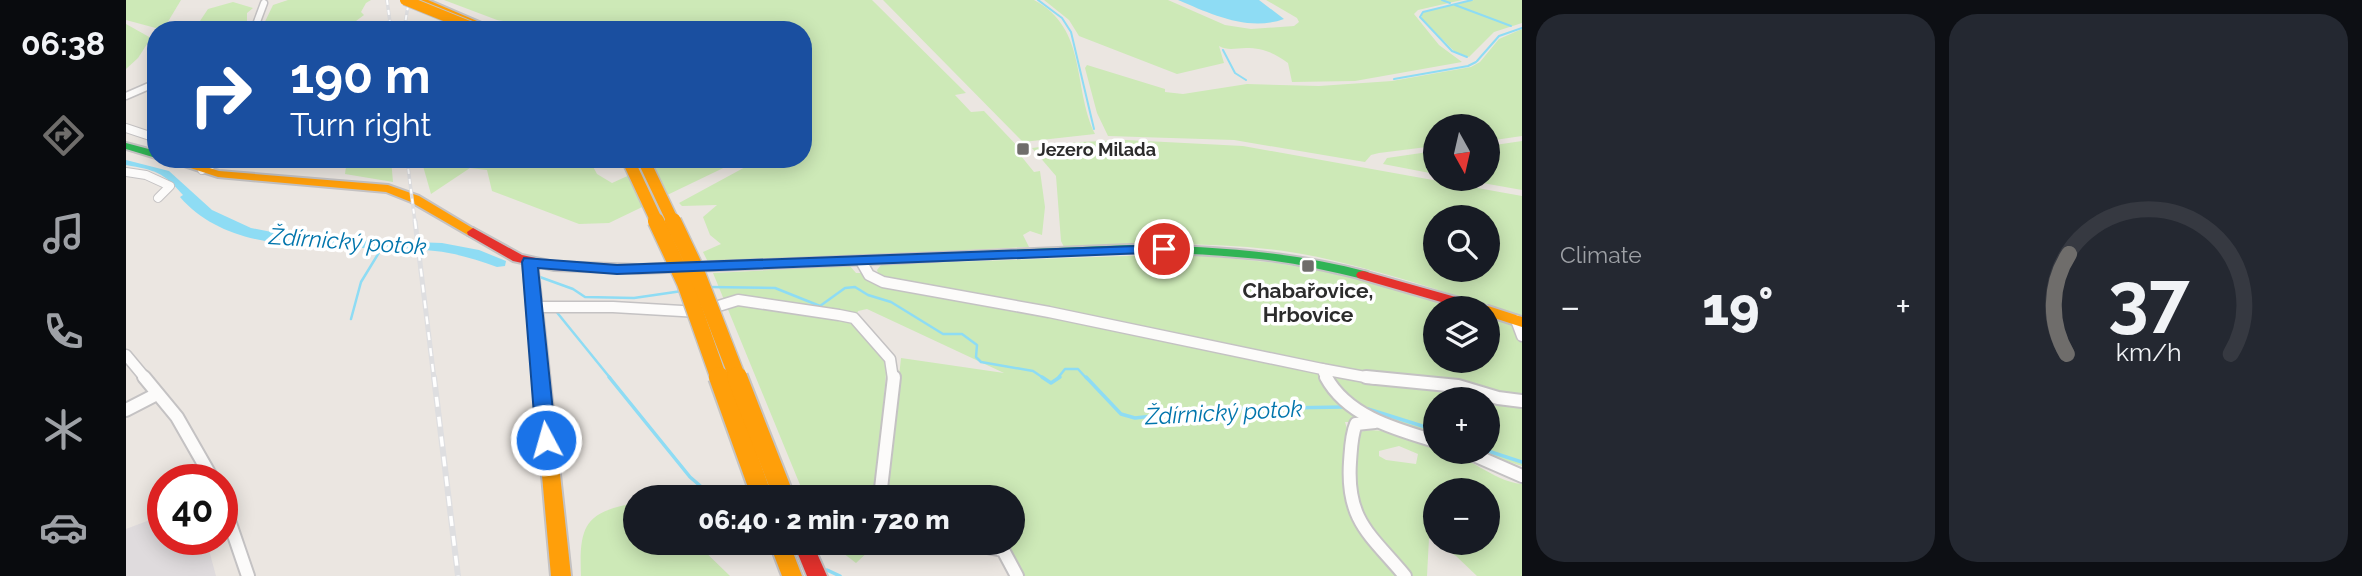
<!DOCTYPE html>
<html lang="en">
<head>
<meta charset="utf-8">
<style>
	:root { --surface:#171b24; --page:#242831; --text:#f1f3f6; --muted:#9ea1a6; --line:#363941; --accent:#6f6d6b }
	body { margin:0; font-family:Raleway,sans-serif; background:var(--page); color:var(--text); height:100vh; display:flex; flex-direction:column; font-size:26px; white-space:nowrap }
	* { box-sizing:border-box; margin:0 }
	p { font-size:23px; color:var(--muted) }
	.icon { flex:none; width:38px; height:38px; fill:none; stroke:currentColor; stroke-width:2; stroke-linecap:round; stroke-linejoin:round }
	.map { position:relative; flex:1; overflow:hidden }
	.panel { display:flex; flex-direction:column; gap:14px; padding:14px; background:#0d0f14; width:840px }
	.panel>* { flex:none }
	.hud { position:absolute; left:21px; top:21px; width:665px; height:147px; border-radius:28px; box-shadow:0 4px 18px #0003; background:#1a4fa0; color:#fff; overflow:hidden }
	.needle { width:46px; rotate:172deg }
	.controls { position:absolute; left:1297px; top:114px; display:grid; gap:14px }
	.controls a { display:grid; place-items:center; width:77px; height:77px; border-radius:50%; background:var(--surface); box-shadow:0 4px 18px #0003; font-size:35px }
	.speed { position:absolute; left:21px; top:464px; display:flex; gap:14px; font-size:35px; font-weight:700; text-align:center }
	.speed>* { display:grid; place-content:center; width:91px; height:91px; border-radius:50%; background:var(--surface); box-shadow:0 4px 18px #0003; line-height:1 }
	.speed .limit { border:10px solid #d22; background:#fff; color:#111 }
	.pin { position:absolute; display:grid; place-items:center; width:60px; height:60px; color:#fff; margin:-30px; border:4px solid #fff; border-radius:50%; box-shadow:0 2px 7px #0007 }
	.me { position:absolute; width:77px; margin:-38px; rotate:354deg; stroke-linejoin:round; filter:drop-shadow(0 0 5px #0008) }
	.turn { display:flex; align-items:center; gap:24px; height:147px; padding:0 28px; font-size:32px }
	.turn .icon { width:91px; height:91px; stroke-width:2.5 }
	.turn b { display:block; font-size:49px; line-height:60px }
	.big { font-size:52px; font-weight:800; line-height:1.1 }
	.panel .widget { flex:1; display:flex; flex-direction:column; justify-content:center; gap:10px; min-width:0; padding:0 24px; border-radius:28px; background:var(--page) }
	.panel .dial { align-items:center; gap:0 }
	.dial svg { height:182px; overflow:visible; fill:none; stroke:var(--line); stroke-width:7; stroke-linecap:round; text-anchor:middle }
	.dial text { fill:var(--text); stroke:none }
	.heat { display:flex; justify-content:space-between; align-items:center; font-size:38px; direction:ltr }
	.panel .tiles { flex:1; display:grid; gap:14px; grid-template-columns:repeat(2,1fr) }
	.trip { position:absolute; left:497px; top:485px; width:402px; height:70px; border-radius:35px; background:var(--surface); box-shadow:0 4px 18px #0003; font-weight:800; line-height:70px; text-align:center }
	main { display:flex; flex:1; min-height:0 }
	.dock { display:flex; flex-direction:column; width:126px; justify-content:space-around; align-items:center; background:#090b0e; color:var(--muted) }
	.dock .icon { width:49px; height:49px }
	.dock .selected { color:var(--accent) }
	.dock b { font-size:32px; color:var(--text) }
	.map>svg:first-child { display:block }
</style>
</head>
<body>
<main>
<nav class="dock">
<b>06:38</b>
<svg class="icon selected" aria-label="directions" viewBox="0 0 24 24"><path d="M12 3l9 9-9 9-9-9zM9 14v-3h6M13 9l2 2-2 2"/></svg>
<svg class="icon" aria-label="music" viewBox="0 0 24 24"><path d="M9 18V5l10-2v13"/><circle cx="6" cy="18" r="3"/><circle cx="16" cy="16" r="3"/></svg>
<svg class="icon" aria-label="phone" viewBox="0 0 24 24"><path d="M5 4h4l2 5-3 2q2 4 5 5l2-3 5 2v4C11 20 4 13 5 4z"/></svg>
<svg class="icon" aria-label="climate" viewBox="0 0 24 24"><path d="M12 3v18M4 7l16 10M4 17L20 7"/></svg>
<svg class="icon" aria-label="car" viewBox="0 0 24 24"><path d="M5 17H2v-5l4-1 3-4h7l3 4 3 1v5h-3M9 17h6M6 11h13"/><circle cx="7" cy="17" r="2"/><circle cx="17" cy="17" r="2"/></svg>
</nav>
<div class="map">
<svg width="1396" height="576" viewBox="0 0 1396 576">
	<rect width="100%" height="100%" fill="#ebe6e1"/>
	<path fill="#dfdbdd" d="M37 515V539H80L90 576H0V529Z"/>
	<g fill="#cde9b7" fill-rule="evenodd">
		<path d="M0 0H55L37 30 0 20Z"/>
		<path d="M162 0H245L240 3 235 12 238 15 230 21V30H204L205 25 197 30H135L147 5Z"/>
		<path d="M318 0H746L840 93 829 95 845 112 858 111 895 150 891 151 908 172 914 171 919 207 916 235 904 231 897 235 903 247 582 262 577 252 595 244 584 235 577 217 591 205 556 206 553 203 634 159H677V30H406L390 23 371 20Z"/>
		<path d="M757 0H908C962 29 946 86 969 134L897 142Z"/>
		<path d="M918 0H1042L1099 25 1125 29 1168 26 1173 22 1171 18 1140 0H1336L1292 10 1288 14 1313 45 1336 62 1229 81 1166 82 1162 63C1148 53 1137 48 1120 48 1110 48 1102 51 1093 46L1098 63 1051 74 953 36 943 20Z"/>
		<path d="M1348 0H1396V23L1368 32 1343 57 1329 52 1295 18 1297 12Z"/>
		<path d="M107 2 127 8 121 13V24L117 30H68L82 9Z"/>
		<path d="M0 24 25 38 12 58 0 69Z"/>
		<path d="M1396 29V136L1362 141V126H1309V146L1253 153 1245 155 1239 162 1108 140 982 136 971 113 959 68 961 65 1039 89V92L1057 94 1121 84 1193 86 1266 81 1345 67 1354 62 1373 39Z"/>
		<path d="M1000 140 1117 146 1396 196V316C1333 297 1270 275 1205 260 1118 239 1027 244 938 247L935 241 930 176 906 148 954 142ZM1309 217H1362V270H1309Z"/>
		<path d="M1396 141V190L1334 179 1362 178V146Z"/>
		<path d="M1309 151V174L1257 164 1261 158Z"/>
		<path d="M221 159H265L267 182 219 174Z"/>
		<path d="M295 159H463L471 174 486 183 539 159H616L483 223 453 224 366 191 361 170 344 168 305 194Z"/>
		<path d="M1059 254 1150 263 1244 279 1335 308H1309V360H1362V317L1396 328V466L1352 452H1362V399H1309V437L1266 422H1219L1231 463 1234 432C1256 425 1288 441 1309 448V452C1343 452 1364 481 1396 484V576H1351L1330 556 1309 542H1362V490H1309V542L1303 538 1301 576H893L862 543 887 542V497H760L775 358 878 373 741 309 732 311 727 325 758 360 760 374 749 497H679L587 273 724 266 730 273H752L751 270 755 265 766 264ZM1273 446 1292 454 1290 464 1260 460 1253 456V451Z"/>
		<path d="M509 503V542L570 543 604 576H455C453 527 458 512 509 503Z"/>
		<path d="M704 543H745V549L730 563Z"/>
	</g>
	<g fill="#8edcf4">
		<path d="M1052 0H1133L1158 19C1122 32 1085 14 1052 0Z"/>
		<path d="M0 160 43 171 86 210 125 228 176 238 316 243 353 250 380 261 379 266 371 267C351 260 330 253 309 251 230 242 111 264 54 197L57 195C37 172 29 170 0 165Z"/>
	</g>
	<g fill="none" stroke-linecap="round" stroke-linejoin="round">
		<g stroke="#8edcf4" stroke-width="2">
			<path d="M912 0 936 18 945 32 968 129"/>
			<path d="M1316 0 1324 3"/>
			<path d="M1329 5 1385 26"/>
			<path d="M1097 50 1109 73 1120 80"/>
			<path d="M1341 57 1326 51 1294 17 1297 12 1346 0"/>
			<path d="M1351 61 1373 36 1396 28"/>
			<path d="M1268 79 1342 66 1350 62"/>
		</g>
		<g stroke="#8edcf4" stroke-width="2.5">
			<path d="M411 276 447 289 459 297 508 298 556 291"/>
			<path d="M583 287 649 288 694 306 719 288 729 287 742 295 765 302 817 334H836L851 345 850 357 855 362 907 371 919 379"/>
			<path d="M429 310 485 379"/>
			<path d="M225 319 235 282 257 246"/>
			<path d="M931 379 939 369H952L961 379"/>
		</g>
		<g stroke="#8edcf4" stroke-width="3.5">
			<path d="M483 377 564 477 587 497"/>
			<path d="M916 377 925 383 934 377"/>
			<path d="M960 377 995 414 1009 418 1089 409 1218 407"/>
			<path d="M1242 409 1309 430"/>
			<path d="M1362 451 1396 462"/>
			<path d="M701 570 714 576"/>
		</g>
		<g stroke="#c4c2c3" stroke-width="9">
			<g id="street-far3">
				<path d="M128 30 138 3"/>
				<path d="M0 96 30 83"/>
			</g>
		</g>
		<g stroke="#c4c2c3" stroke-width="10">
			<g id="street-far2">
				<path d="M0 128 30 138"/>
				<path d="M76 170 89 163 80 159"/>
				<path d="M0 172 20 175 44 186 32 198"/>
			</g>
		</g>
		<g stroke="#c4c2c3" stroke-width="13">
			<g id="street-far1">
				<path d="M735 261 743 275 757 282 923 312 1196 369 1201 379"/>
				<path d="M407 307H487L573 312 612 300 713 315 728 318 764 359 767 379"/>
				<path d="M1390 320 1396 336"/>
				<path d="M0 355 20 379"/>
				<path d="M1196 369 1250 379"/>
			</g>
		</g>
		<g stroke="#c4c2c3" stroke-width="16">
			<g id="street">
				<path d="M18 377 51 417 87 480"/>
				<path d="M1200 377C1221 416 1269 429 1309 441"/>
				<path d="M1240 377 1332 386 1372 398 1396 401"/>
				<path d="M0 410 31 394"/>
				<path d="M1249 422 1230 424C1225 436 1225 449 1224 462 1220 521 1245 535 1279 576"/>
				<path d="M1341 452 1396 476"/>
				<path d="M754 497 768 377"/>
				<path d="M96 500 122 576"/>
				<path d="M758 542 778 546 813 542"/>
				<path d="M834 542 877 550 891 576"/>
			</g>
		</g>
		<g stroke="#c4c2c3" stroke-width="4">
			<g id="fast">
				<path d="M0 143 30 151V158L0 149Z"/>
				<path d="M1004 245C1085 246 1163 251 1242 272L1244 275 1237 279C1199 270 1161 261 1122 258 1004 246 885 257 767 263L760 259 767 255Z"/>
			</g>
		</g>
		<g stroke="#c4c2c3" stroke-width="4">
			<g id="slow">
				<path d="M291 0H302L372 30H360Z"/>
				<path d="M37 159H55L93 171 262 185 293 196 353 232 347 236 342 235 285 202 260 192 92 177Z"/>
				<path d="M404 258 411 262 445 576H425L397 262Z"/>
				<path d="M1362 306 1396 317V327L1362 316V308H1357Z"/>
				<path d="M643 542H663L676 576H656Z"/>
			</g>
		</g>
		<g stroke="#c4c2c3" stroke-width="4">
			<g id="jam">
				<path d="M347 228 396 255 428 262 513 265 767 255 774 259 767 263 513 273 428 270 387 261 342 235 341 232Z"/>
				<path d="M1237 271 1358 305 1360 308H1336L1232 278 1230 275 1232 272Z"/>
				<path d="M667 542H686L701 576H681Z"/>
			</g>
		</g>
		<use href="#street-far3" stroke="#fcfbfa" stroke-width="6"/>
		<use href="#street-far2" stroke="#fcfbfa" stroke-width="8"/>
		<use href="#street-far1" stroke="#fcfbfa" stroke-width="10"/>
		<use href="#street" stroke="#fcfbfa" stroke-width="12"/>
		<use href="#fast" fill="#30b455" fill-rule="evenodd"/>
		<use href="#slow" fill="#ff9f0a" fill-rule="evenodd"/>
		<use href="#jam" fill="#e5322d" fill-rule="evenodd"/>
		<g stroke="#dedee0" stroke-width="3.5">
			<g id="rail-far2">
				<path d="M261 0 265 30"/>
				<path d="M278 30 283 0"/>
				<path d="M281 159 289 222"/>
			</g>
		</g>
		<g stroke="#dedee0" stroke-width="5">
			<path id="rail-far1" d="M289 221 308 379"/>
		</g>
		<g stroke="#dedee0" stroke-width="6">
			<path id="rail" d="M308 377 332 576"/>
		</g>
		<use href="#rail-far2" stroke="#fff" stroke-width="2" stroke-dasharray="5" stroke-linecap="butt"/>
		<use href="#rail-far1" stroke="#fff" stroke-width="2.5" stroke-dasharray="8" stroke-linecap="butt"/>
		<use href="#rail" stroke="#fff" stroke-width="3.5" stroke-dasharray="10" stroke-linecap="butt"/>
		<g stroke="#c6c4c2" stroke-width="12" stroke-linecap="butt">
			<path id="slow-bridge-far3" d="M279 0 353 30"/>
		</g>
		<g stroke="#c6c4c2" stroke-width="15" stroke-linecap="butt">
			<g id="slow-bridge-far2">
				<path d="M517 159 547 222"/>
				<path d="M502 160 531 222"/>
			</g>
		</g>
		<g stroke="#c6c4c2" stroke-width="19" stroke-linecap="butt">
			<g id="slow-bridge-far1">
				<path d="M530 221 559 283 593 379"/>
				<path d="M547 221 567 263 612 379"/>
			</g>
		</g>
		<g stroke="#c6c4c2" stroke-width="24" stroke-linecap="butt">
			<g id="slow-bridge">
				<path d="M593 377 636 497"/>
				<path d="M611 377 658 497"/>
			</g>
		</g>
		<use href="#slow-bridge-far3" stroke="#ff9f0a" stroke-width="10"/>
		<use href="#slow-bridge-far2" stroke="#ff9f0a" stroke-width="12"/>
		<use href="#slow-bridge-far1" stroke="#ff9f0a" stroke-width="16"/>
		<use href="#slow-bridge" stroke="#ff9f0a" stroke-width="20"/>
	</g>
	<path fill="#1a73e8" stroke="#114b97" stroke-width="2" d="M1038 245 1046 249 1044 252 491 274 412 268 430 440 427 446 420 448 413 446 410 440 396 262 398 258 491 265Z"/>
	<g fill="#6f6d6b" stroke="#fff" stroke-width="2.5">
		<rect x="890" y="142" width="14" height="14" rx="3.5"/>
		<rect x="1175" y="259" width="14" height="14" rx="3.5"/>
	</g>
	<g text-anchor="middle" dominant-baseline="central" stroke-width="7" stroke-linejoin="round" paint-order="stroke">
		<g font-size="18" font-weight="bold" fill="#2c2c2c" stroke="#fff" text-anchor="start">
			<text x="911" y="149">Jezero Milada</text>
		</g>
		<g font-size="21" font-weight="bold" fill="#2c2c2c" stroke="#fff">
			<text x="1182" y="290">Chabařovice,<tspan x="1182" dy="24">Hrbovice</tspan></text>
		</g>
		<g font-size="23" font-style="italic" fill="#0075ac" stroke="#fff">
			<text transform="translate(222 241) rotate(4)">Ždírnický potok</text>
			<text transform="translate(1098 412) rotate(-3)">Ždírnický potok</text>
		</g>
	</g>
</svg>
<div class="controls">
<a><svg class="needle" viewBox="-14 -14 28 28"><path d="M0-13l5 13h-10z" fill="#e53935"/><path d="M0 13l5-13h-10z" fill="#9ea1a6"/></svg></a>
<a><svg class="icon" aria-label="search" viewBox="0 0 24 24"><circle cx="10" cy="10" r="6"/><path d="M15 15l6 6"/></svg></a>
<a><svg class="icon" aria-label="layers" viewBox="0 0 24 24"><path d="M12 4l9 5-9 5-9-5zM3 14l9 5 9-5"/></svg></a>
<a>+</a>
<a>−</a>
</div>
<div class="speed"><div class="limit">40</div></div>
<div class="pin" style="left:1038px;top:249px;background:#d93025"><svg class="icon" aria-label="arrive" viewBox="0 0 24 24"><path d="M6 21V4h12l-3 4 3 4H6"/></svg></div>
<svg class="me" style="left:420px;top:440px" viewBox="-20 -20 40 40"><circle r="17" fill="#1a73e8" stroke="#fff" stroke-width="3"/><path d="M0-11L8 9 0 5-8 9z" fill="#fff"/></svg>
<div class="trip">06:40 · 2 min · 720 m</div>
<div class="hud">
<div class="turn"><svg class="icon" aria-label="right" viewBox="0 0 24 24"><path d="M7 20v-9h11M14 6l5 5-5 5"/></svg><div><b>190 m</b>Turn right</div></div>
</div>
</div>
<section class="panel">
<div class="tiles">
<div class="widget"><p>Climate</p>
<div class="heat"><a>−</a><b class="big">19°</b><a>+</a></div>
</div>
<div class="widget dial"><svg viewBox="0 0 100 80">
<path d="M14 69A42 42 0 1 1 86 69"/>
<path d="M14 69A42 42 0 0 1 15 25" stroke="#6f6d6b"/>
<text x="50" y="56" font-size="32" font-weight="700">37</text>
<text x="50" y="72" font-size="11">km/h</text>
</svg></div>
</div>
</section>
</main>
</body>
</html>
